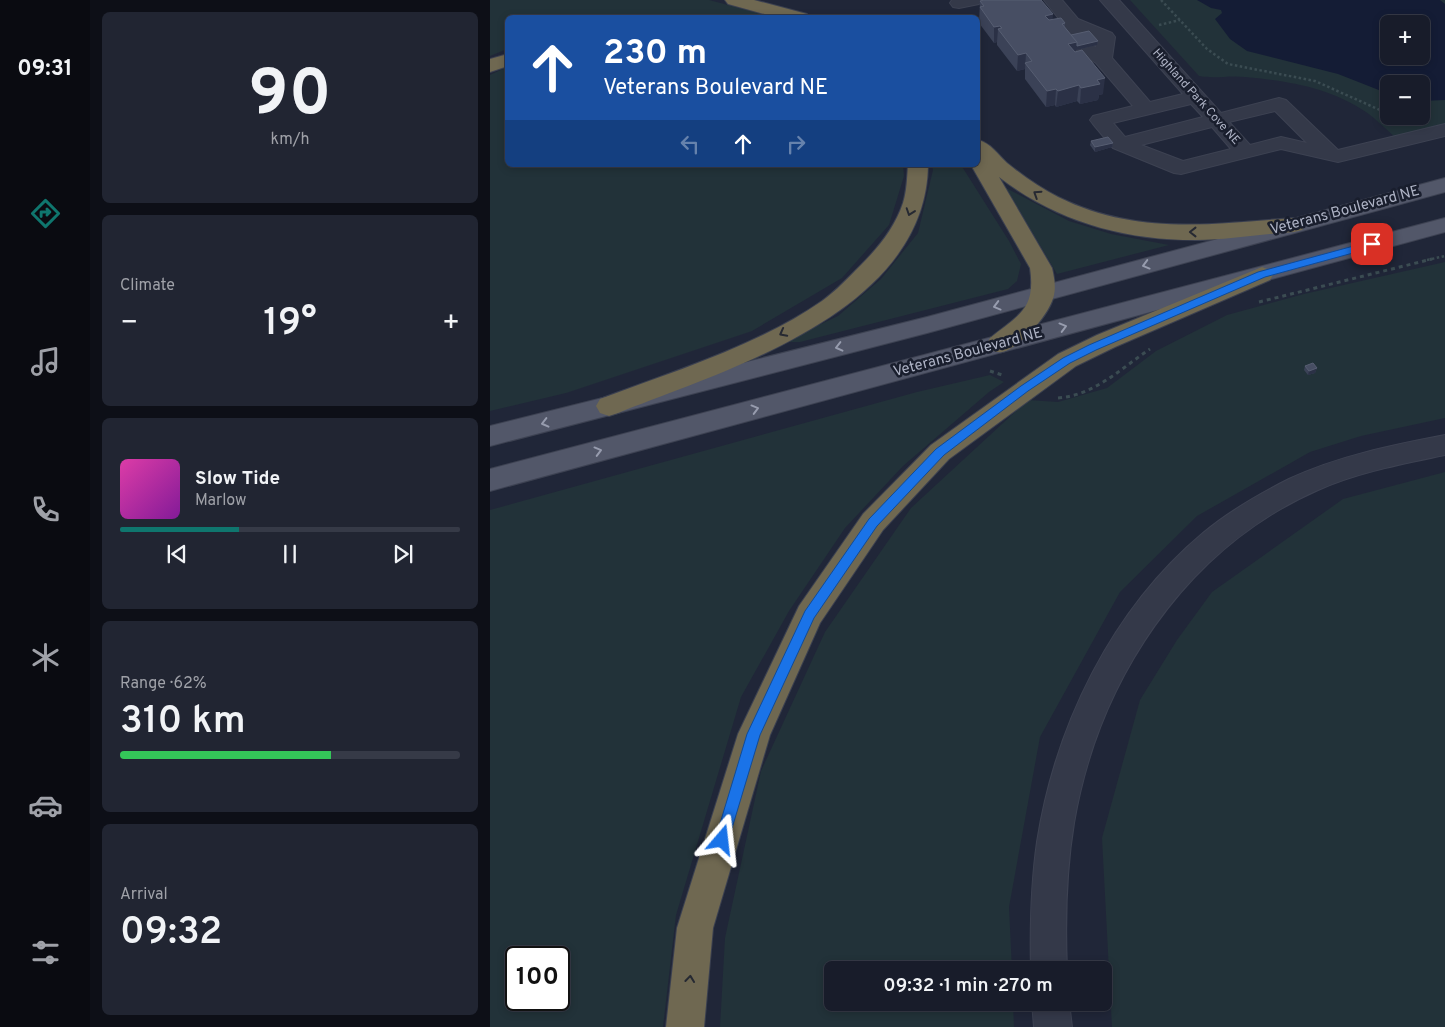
<!DOCTYPE html>
<html lang="en">
<head>
<meta charset="utf-8">
<style>
	:root { --surface:#181c2a; --page:#212532; --text:#f1f3f6; --muted:#9fa1a8; --line:#363a47; --accent:#0f766e }
	body { margin:0; font-family:Overpass,sans-serif; background:var(--page); color:var(--text); height:100vh; display:flex; flex-direction:column; font-size:19px; white-space:nowrap }
	* { box-sizing:border-box; margin:0 }
	p { font-size:16px; color:var(--muted) }
	.icon { flex:none; width:28px; height:28px; fill:none; stroke:currentColor; stroke-width:2; stroke-linecap:round; stroke-linejoin:round }
	.map { position:relative; flex:1; overflow:hidden }
	.details { display:flex; flex-direction:column; gap:12px; padding:12px; background:#0d0f17; width:400px }
	.details>* { flex:none }
	.banner { position:absolute; left:15px; top:15px; width:475px; height:152px; border-radius:8px; box-shadow:0 2px 8px #0003,0 0 0 1px var(--line); background:#1a4fa0; color:#fff; overflow:hidden }
	.controls { position:absolute; left:890px; top:15px; display:grid; gap:10px }
	.controls a { display:grid; place-items:center; width:50px; height:50px; border-radius:8px; background:var(--surface); box-shadow:0 2px 8px #0003,0 0 0 1px var(--line); font-size:25px }
	.speed { position:absolute; left:15px; top:946px; display:flex; gap:10px; font-size:25px; font-weight:700; text-align:center }
	.speed>* { display:grid; place-content:center; width:65px; height:65px; border-radius:50%; background:var(--surface); box-shadow:0 2px 8px #0003,0 0 0 1px var(--line); line-height:1 }
	.speed .limit { border:2px solid #111; border-radius:8px; background:#fff; color:#111 }
	.pin { position:absolute; display:grid; place-items:center; width:42px; height:42px; color:#fff; margin:-21px; border-radius:10px; box-shadow:0 2px 8px #0006 }
	.me { position:absolute; width:55px; margin:-28px; rotate:17deg; stroke-linejoin:round; filter:drop-shadow(0 0 4px #0008) }
	.turn { display:flex; align-items:center; gap:18px; height:105px; padding:0 15px; font-size:22px }
	.turn .icon { width:65px; height:65px; stroke-width:2.5 }
	.turn b { display:block; font-size:35px; line-height:42px }
	.lanes { display:flex; align-items:center; height:48px; padding:0 15px; background:#0003; justify-content:center; gap:25px; direction:ltr }
	.lanes .off { opacity:.35 }
	.big { font-size:38px; font-weight:600; line-height:1.1 }
	.details .tile { flex:1; display:flex; flex-direction:column; justify-content:center; gap:8px; min-width:0; padding:0 18px; border-radius:8px; background:var(--page) }
	.details .dial { align-items:center; gap:0 }
	.dial b { font-size:65px; line-height:1 }
	.song { display:flex; align-items:center; gap:15px }
	.cover { width:60px; height:60px; border-radius:8px; background:linear-gradient(135deg,hsl(320 70% 55%),hsl(290 70% 35%)) }
	.played { height:5px; border-radius:2px; background:linear-gradient(90deg,var(--accent) 35%,var(--line) 35%) }
	.keys { display:flex; justify-content:space-around; direction:ltr }
	.heat { display:flex; justify-content:space-between; align-items:center; font-size:28px; direction:ltr }
	.charge { height:8px; border-radius:4px; background:linear-gradient(90deg,#34c759 62%,var(--line) 0) }
	.trip { position:absolute; left:334px; top:961px; width:288px; height:50px; border-radius:8px; background:var(--surface); box-shadow:0 2px 8px #0003,0 0 0 1px var(--line); font-weight:600; line-height:50px; text-align:center }
	main { display:flex; flex:1; min-height:0 }
	.tabs { display:flex; flex-direction:column; width:90px; justify-content:space-around; align-items:center; background:#0a0b11; color:var(--muted) }
	.tabs .icon { width:35px; height:35px }
	.tabs .current { color:var(--accent) }
	.tabs b { font-size:22px; color:var(--text) }
	.map>svg:first-child { display:block }
</style>
</head>
<body>
<main>
<nav class="tabs">
<b>09:31</b>
<svg class="icon current" aria-label="directions" viewBox="0 0 24 24"><path d="M12 3l9 9-9 9-9-9zM9 14v-3h6M13 9l2 2-2 2"/></svg>
<svg class="icon" aria-label="music" viewBox="0 0 24 24"><path d="M9 18V5l10-2v13"/><circle cx="6" cy="18" r="3"/><circle cx="16" cy="16" r="3"/></svg>
<svg class="icon" aria-label="phone" viewBox="0 0 24 24"><path d="M5 4h4l2 5-3 2q2 4 5 5l2-3 5 2v4C11 20 4 13 5 4z"/></svg>
<svg class="icon" aria-label="climate" viewBox="0 0 24 24"><path d="M12 3v18M4 7l16 10M4 17L20 7"/></svg>
<svg class="icon" aria-label="car" viewBox="0 0 24 24"><path d="M5 17H2v-5l4-1 3-4h7l3 4 3 1v5h-3M9 17h6M6 11h13"/><circle cx="7" cy="17" r="2"/><circle cx="17" cy="17" r="2"/></svg>
<svg class="icon" aria-label="filters" viewBox="0 0 24 24"><path d="M4 7h16M4 17h16"/><circle cx="9" cy="7" r="2"/><circle cx="15" cy="17" r="2"/></svg>
</nav>
<section class="details">
<div class="tile dial"><b>90</b><p>km/h</p></div>
<div class="tile"><p>Climate</p>
<div class="heat"><a>−</a><b class="big">19°</b><a>+</a></div>
</div>
<div class="tile">
<div class="song"><i class="cover"></i><div><b>Slow Tide</b><p>Marlow</p></div></div>
<div class="played"></div>
<div class="keys"><svg class="icon" aria-label="previous" viewBox="0 0 24 24"><path d="M18 5L8 12l10 7zM5 5v14"/></svg><svg class="icon" aria-label="pause" viewBox="0 0 24 24"><path d="M8 5v14M16 5v14"/></svg><svg class="icon" aria-label="next" viewBox="0 0 24 24"><path d="M6 5l10 7-10 7zM19 5v14"/></svg></div>
</div>
<div class="tile"><p>Range · 62%</p><b class="big">310 km</b><div class="charge"></div></div>
<div class="tile"><p>Arrival</p><b class="big">09:32</b></div>
</section>
<div class="map">
<svg width="955" height="1027" viewBox="0 0 955 1027">
	<rect width="100%" height="100%" fill="#202638"/>
	<g fill="#223239" fill-rule="evenodd">
		<path d="M0 0H219L283 17 236 18 216 15 159 18H18L17 49 0 56Z"/>
		<path d="M640 0H955V124L905 137C896 129 886 119 876 112 839 87 798 81 755 77 740 75 725 79 709 76ZM899 24H931V56H899ZM899 84H931V116H899Z"/>
		<path d="M17 67 18 165H413L414 176 399 225 352 278 262 331 76 393 0 411V75Z"/>
		<path d="M442 165H471L519 241 531 264 527 281 518 289 310 342H293L348 316 391 279 428 233 443 170Z"/>
		<path d="M516 188 579 221 621 234 679 245 567 274Z"/>
		<path d="M955 262V418L871 436 820 452 707 516 630 592 550 737 519 907 522 970H342V1002L523 1003 524 1027H230L235 938 271 771 335 632 421 508 538 400 568 402 617 388 666 351 737 315 814 294Z"/>
		<path d="M500 375 514 382 499 392 413 466 355 528 299 611 251 697 186 915 173 1027H0V510L427 392ZM26 958H69V1000H26Z"/>
		<path d="M955 472V1027H622L612 838 650 700 687 640 722 592 853 499Z"/>
	</g>
	<path fill="#141c35" fill-rule="evenodd" d="M707 0H950L955 4V100L931 101V84H899V94L848 74 757 51 740 39 725 19 732 13 731 10 721 8ZM899 24H931V56H899Z"/>
	<g fill="none" stroke-linecap="round" stroke-linejoin="round">
		<g stroke="#3d4252" stroke-width="2">
			<g id="minor">
				<path d="M462 0H492L489 4 469 8 463 7 460 3Z"/>
				<path d="M554 0H572L588 19 622 33 625 37 622 58 660 102 693 94 610 0H629L731 113 789 98 796 100 848 150 955 124V136L848 162 791 149 691 174 684 173 623 148 603 124 600 120 603 116 643 106 606 63 588 52 586 48 588 44 595 42 606 47 607 40 595 35 596 38 593 42 587 43 581 42 573 24ZM701 104 713 117 635 137 623 123ZM785 111 817 143 791 137 760 145 739 122ZM722 127 741 149 693 161 651 145Z"/>
				<path d="M955 435V455C912 464 868 472 828 490 694 549 608 682 584 823 576 872 575 921 577 970H541C540 927 541 884 547 842 565 726 622 609 713 533 737 513 771 493 799 479 848 456 903 445 955 435Z"/>
				<path d="M542 1002H579L582 1027H544Z"/>
			</g>
		</g>
		<g stroke="#3d4252" stroke-width="2">
			<g id="major">
				<path d="M955 178V192L437 333 0 446V426L437 317Z"/>
				<path d="M955 218V232L0 491V469Z"/>
			</g>
		</g>
		<g stroke="#3b4050" stroke-width="2">
			<g id="highway">
				<path d="M235 0H264L317 14 320 18H289L238 4Z"/>
				<path d="M18 54V66L0 72V59Z"/>
				<path d="M488 140C501 143 508 155 517 163 533 176 550 188 568 197 647 236 721 224 804 218L812 220 815 225 812 230 804 232C771 234 738 240 705 240 633 240 566 221 509 177L562 268C564 277 566 286 564 295 560 314 530 348 512 352 508 353 505 351 500 350L497 344 500 338C529 315 546 309 540 268L481 165H488Z"/>
				<path d="M418 165H438C436 311 239 369 128 413L119 416 110 413 106 406 110 399C182 372 269 345 332 301 346 291 359 277 371 265 389 247 405 227 413 203 417 190 417 178 418 165Z"/>
				<path d="M772 267 780 270 783 275 780 280 625 347 586 366 459 459 393 530 330 623 280 735 223 928 214 1027H176L187 928 248 734 309 606 373 514 441 445 568 354 607 335Z"/>
			</g>
		</g>
		<g stroke="#3b4c52" stroke-width="2.5" stroke-dasharray="2.5 2.5" stroke-linecap="butt">
			<path d="M671 0 717 49 738 64 825 81 899 114"/>
			<path d="M669 25 690 20"/>
			<path d="M904 116 915 119"/>
			<path d="M937 260 955 256"/>
		</g>
		<g stroke="#3b4c52" stroke-width="3" stroke-dasharray="4 4" stroke-linecap="butt">
			<path d="M769 302 942 259"/>
			<path d="M500 371 515 376"/>
			<path d="M568 398C605 395 630 369 660 349"/>
		</g>
		<use href="#minor" fill="#343949" fill-rule="evenodd"/>
		<use href="#major" fill="#525769" fill-rule="evenodd"/>
		<use href="#highway" fill="#6f6851" fill-rule="evenodd"/>
	</g>
	<g fill="#3b4257">
		<path d="M490 1 575 23V27L581 35 608 41 607 45 586 50V52L613 94 609 95 608 100 590 104 587 101 566 107 565 105 556 107 535 79V69L527 71 507 45V42L504 43 489 23Z"/>
		<path d="M601 141 623 143 622 147 605 152 600 145Z"/>
		<path d="M815 366 827 368 825 373 818 375 814 370Z"/>
	</g>
	<g fill="#2b3146">
		<path d="M563 14 562 31 555 16Z"/>
		<path d="M510 26V31L508 29 507 42 504 43V27Z"/>
		<path d="M608 41 607 45 586 50V58L578 44 587 42Z"/>
		<path d="M536 53 535 69 527 71 528 55Z"/>
		<path d="M615 78 613 94 609 95 608 100 590 104 591 88 607 80Z"/>
		<path d="M589 85 587 101 566 107 568 91Z"/>
		<path d="M566 89 565 105 556 107 557 91Z"/>
		<path d="M623 143 622 147 605 152V147Z"/>
		<path d="M827 368 825 373 818 375 819 371Z"/>
	</g>
	<g fill="#474e63" stroke="#575e72">
		<path d="M494 0H551L563 14 555 16 559 20 571 18 575 23 572 24 587 42 578 44 585 52 592 50 615 78 607 80 610 84 591 88 589 85 568 91 566 89 557 91 535 63 542 61 536 53 528 55 508 29 512 28 510 26 504 27 490 7 494 6 490 1Z"/>
		<path d="M599 31 608 41 587 46V42L581 35Z"/>
		<path d="M618 137 623 143 605 147 601 141Z"/>
		<path d="M823 363 827 368 819 371 815 366Z"/>
	</g>
	<defs><path id="oneway-chevron" d="M-2-3.5L2.5 0L-2 3.5" fill="none" stroke-width="1.6" stroke-linecap="round" stroke-linejoin="round" transform="scale(1.25)"/></defs>
	<g stroke="#262932">
		<use href="#oneway-chevron" transform="translate(547 194) rotate(-147)"/>
		<use href="#oneway-chevron" transform="translate(420 212) rotate(109)"/>
		<use href="#oneway-chevron" transform="translate(703 232) rotate(-180)"/>
		<use href="#oneway-chevron" transform="translate(293 333) rotate(152)"/>
		<use href="#oneway-chevron" transform="translate(200 979) rotate(-84)"/>
	</g>
	<g stroke="#979cae">
		<use href="#oneway-chevron" transform="translate(656 265) rotate(165)"/>
		<use href="#oneway-chevron" transform="translate(507 306) rotate(165)"/>
		<use href="#oneway-chevron" transform="translate(573 327) rotate(-15)"/>
		<use href="#oneway-chevron" transform="translate(349 347) rotate(166)"/>
		<use href="#oneway-chevron" transform="translate(265 409) rotate(-15)"/>
		<use href="#oneway-chevron" transform="translate(55 423) rotate(166)"/>
		<use href="#oneway-chevron" transform="translate(108 451) rotate(-15)"/>
	</g>
	<path fill="#1a73e8" stroke="#114b97" d="M882 241 887 244 885 247 775 277 606 350 580 363 538 391 454 455 387 526 324 618 270 735 237 845 232 847 227 845 225 840 257 734 315 611 379 519 446 449 531 386 573 358 599 345 768 272Z"/>
	<g text-anchor="middle" dominant-baseline="central" stroke-width="5" stroke-linejoin="round" paint-order="stroke">
		<g font-size="12" fill="#aeb3c5" stroke="#191e2d">
			<text transform="translate(706 97) rotate(48)">Highland Park Cove NE</text>
		</g>
		<g font-size="15" fill="#aeb3c5" stroke="#191e2d">
			<text transform="translate(855 211) rotate(-15)">Veterans Boulevard NE</text>
			<text transform="translate(478 353) rotate(-15)">Veterans Boulevard NE</text>
		</g>
	</g>
</svg>
<div class="controls">
<a>+</a>
<a>−</a>
</div>
<div class="speed"><div class="limit">100</div></div>
<div class="pin" style="left:882px;top:244px;background:#d93025"><svg class="icon" aria-label="arrive" viewBox="0 0 24 24"><path d="M6 21V4h12l-3 4 3 4H6"/></svg></div>
<svg class="me" style="left:232px;top:840px" viewBox="-20 -20 40 40"><path d="M0-17L14 15 0 8-14 15z" fill="#1a73e8" stroke="#fff" stroke-width="4"/></svg>
<div class="trip">09:32 · 1 min · 270 m</div>
<div class="banner">
<div class="turn"><svg class="icon" aria-label="ahead" viewBox="0 0 24 24"><path d="M12 20V5M6 11l6-6 6 6"/></svg><div><b>230 m</b>Veterans Boulevard NE</div></div>
<div class="lanes"><svg class="icon off" aria-label="left" viewBox="0 0 24 24"><path d="M17 20v-9H6M10 6l-5 5 5 5"/></svg><svg class="icon" aria-label="ahead" viewBox="0 0 24 24"><path d="M12 20V5M6 11l6-6 6 6"/></svg><svg class="icon off" aria-label="right" viewBox="0 0 24 24"><path d="M7 20v-9h11M14 6l5 5-5 5"/></svg></div>
</div>
</div>
</main>
</body>
</html>
